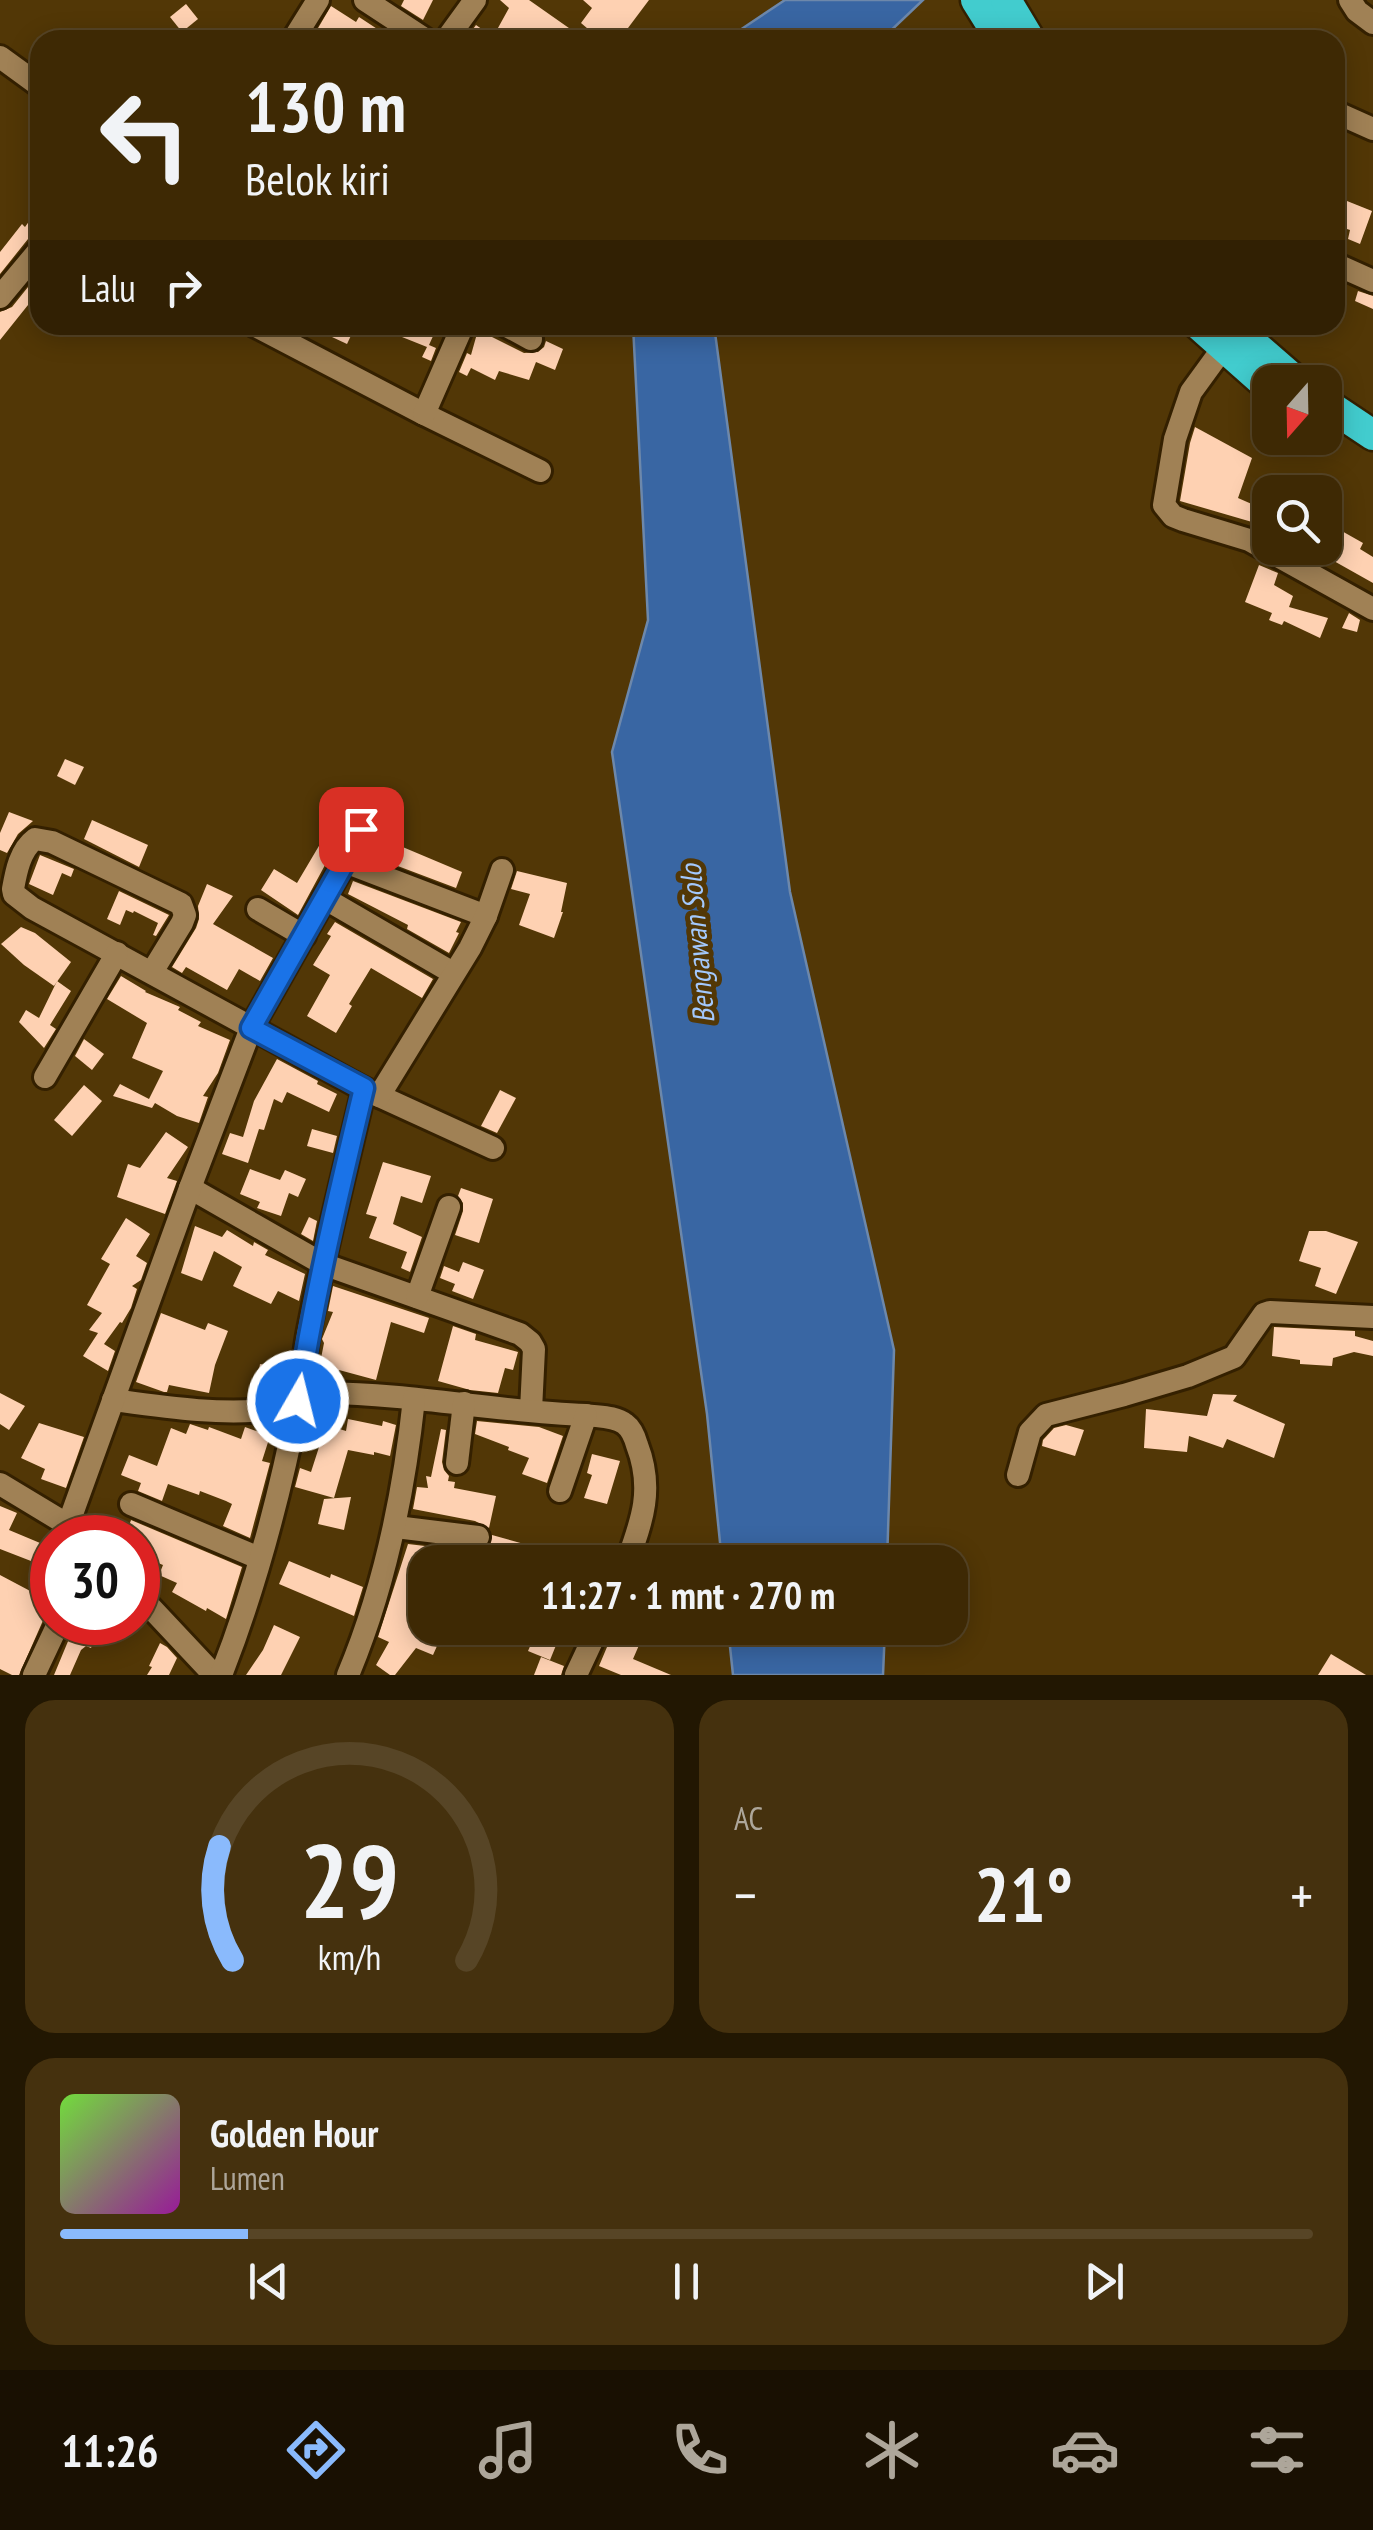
<!DOCTYPE html>
<html lang="id">
<head>
<meta charset="utf-8">
<style>
	:root { --surface:#3e2904; --page:#45310e; --text:#f1f3f6; --muted:#ada69a; --line:#574526; --accent:#8abafc }
	body { margin:0; font-family:"PT Sans Narrow",sans-serif; background:var(--page); color:var(--text); height:100vh; display:flex; flex-direction:column; font-size:38px; white-space:nowrap }
	* { box-sizing:border-box; margin:0 }
	p { font-size:32px; color:var(--muted) }
	.icon { flex:none; width:55px; height:55px; fill:none; stroke:currentColor; stroke-width:2; stroke-linecap:round; stroke-linejoin:round }
	.map { position:relative; height:1675px; overflow:hidden }
	.drawer { display:flex; flex-direction:column; gap:25px; padding:25px; background:#221702; flex:1 }
	.drawer>* { flex:none }
	.top-card { position:absolute; left:30px; top:30px; width:1315px; height:305px; border-radius:30px; box-shadow:0 5px 25px #0003,0 0 0 2px var(--line); background:#3e2904; color:var(--text); overflow:hidden }
	.needle { width:65px; rotate:200deg }
	.fabs { position:absolute; left:1252px; top:365px; display:grid; gap:20px }
	.fabs a { display:grid; place-items:center; width:90px; height:90px; border-radius:20px; background:var(--surface); box-shadow:0 5px 25px #0003,0 0 0 2px var(--line); font-size:50px }
	.speed { position:absolute; left:30px; top:1515px; display:flex; gap:20px; font-size:50px; font-weight:700; text-align:center }
	.speed>* { display:grid; place-content:center; width:130px; height:130px; border-radius:50%; background:var(--surface); box-shadow:0 5px 25px #0003,0 0 0 2px var(--line); line-height:1 }
	.speed .limit { border:15px solid #d22; background:#fff; color:#111 }
	.pin { position:absolute; display:grid; place-items:center; width:85px; height:85px; color:#fff; margin:-42px; border-radius:20px; box-shadow:0 5px 15px #0006 }
	.me { position:absolute; width:110px; margin:-55px; rotate:8deg; stroke-linejoin:round; filter:drop-shadow(0 0 8px #0008) }
	.turn { display:flex; align-items:center; gap:35px; height:210px; padding:0 50px; font-size:45px }
	.turn .icon { width:130px; height:130px; stroke-width:2.5 }
	.turn b { display:block; font-size:70px; line-height:85px }
	.then { display:flex; align-items:center; height:95px; padding:0 50px; background:#0003; gap:20px; font-size:38px }
	.big { font-size:75px; font-weight:800; line-height:1.1 }
	.drawer .card { flex:1; display:flex; flex-direction:column; justify-content:center; gap:15px; min-width:0; padding:0 35px; border-radius:30px; background:var(--page) }
	.drawer .dial { align-items:center; gap:0 }
	.dial svg { height:260px; overflow:visible; fill:none; stroke:var(--line); stroke-width:7; stroke-linecap:round; text-anchor:middle }
	.dial text { fill:var(--text); stroke:none }
	.song { display:flex; align-items:center; gap:30px }
	.cover { width:120px; height:120px; border-radius:15px; background:linear-gradient(135deg,hsl(100 70% 55%),hsl(300 70% 35%)) }
	.played { height:10px; border-radius:5px; background:linear-gradient(90deg,var(--accent) 15%,var(--line) 15%) }
	.keys { display:flex; justify-content:space-around; direction:ltr }
	.heat { display:flex; justify-content:space-between; align-items:center; font-size:55px; direction:ltr }
	.drawer .tiles { flex:1; display:grid; gap:25px; grid-template-columns:1fr 1fr }
	.card:last-child { grid-column:span 2 }
	.trip { position:absolute; left:408px; top:1545px; width:560px; height:100px; border-radius:30px; background:var(--surface); box-shadow:0 5px 25px #0003,0 0 0 2px var(--line); font-weight:800; line-height:100px; text-align:center }
	.menu { display:flex; height:160px; justify-content:space-around; align-items:center; background:#191002; color:var(--muted) }
	.menu .icon { width:70px; height:70px }
	.menu .on { color:var(--accent) }
	.menu b { font-size:45px; color:var(--text) }
	.map>svg:first-child { display:block }
</style>
</head>
<body>
<div class="map">
<svg width="1373" height="1675" viewBox="0 0 1373 1675">
	<rect width="100%" height="100%" fill="#523706"/>
	<g fill="#3966a3" stroke="#6d88ab" stroke-width="2.5">
		<path d="M785 0H923L881 40H733L737 32Z"/>
		<path d="M633 325H714L790 892 894 1350 887 1562H722L707 1414 612 752 648 620Z"/>
		<path d="M728 1628H885L883 1675H733Z"/>
	</g>
	<g fill="#fed1b2">
		<path d="M404 0H433L423 20 401 6Z"/>
		<path d="M500 0H529L586 40H465L476 25 493 37 509 8Z"/>
		<path d="M583 0H649L619 40H601L581 23 592 8Z"/>
		<path d="M186 4 198 19 182 32 170 17Z"/>
		<path d="M331 6 356 22 359 17 394 40H311Z"/>
		<path d="M1342 199 1372 211 1360 244 1348 239 1350 230 1335 225V216Z"/>
		<path d="M40 206V234L28 239 0 274V252L22 224 25 227Z"/>
		<path d="M40 272V290L0 340V312L12 307Z"/>
		<path d="M1358 291 1373 296V309L1355 301Z"/>
		<path d="M337 325H356L347 344 332 337Z"/>
		<path d="M372 325H438L429 345 436 348 431 361 422 357 427 347Z"/>
		<path d="M478 330 524 353 538 352 544 347 546 341 563 349 555 370 536 362 529 380 499 371 495 380 471 368 467 376 459 372 467 353 471 355Z"/>
		<path d="M1195 427 1252 458 1238 498 1270 512V530L1252 522 1180 501 1190 443Z"/>
		<path d="M1325 522 1341 527 1340 530 1363 543 1360 549 1373 557V583L1325 556Z"/>
		<path d="M1259 565 1278 573 1274 585 1293 596 1289 607 1328 618 1320 638 1284 621 1282 625 1269 620 1272 613 1245 602Z"/>
		<path d="M1349 613 1360 620 1357 632 1342 628Z"/>
		<path d="M65 759 84 767 75 785 57 776Z"/>
		<path d="M9 812 33 821 18 834 7 853 0 850V833Z"/>
		<path d="M92 820 148 845 139 867 84 839Z"/>
		<path d="M377 827 390 832 386 840 462 872 456 888 366 854Z"/>
		<path d="M326 834 338 841 298 915 261 890 274 869 297 883Z"/>
		<path d="M40 855 74 869 71 877 62 873 53 895 29 884Z"/>
		<path d="M517 871 567 883 561 912H563L554 938 519 925 530 894 511 889Z"/>
		<path d="M353 881 461 922 456 932 459 933 449 953 407 929 408 925 348 894Z"/>
		<path d="M207 884 233 896 213 924 273 958 260 981 239 969 227 990 186 967 182 973 172 967 196 928 199 919 198 906Z"/>
		<path d="M119 891 169 915 156 936 153 935 158 923 134 911 133 913 126 910 120 925 107 919Z"/>
		<path d="M335 922 433 979 422 998 371 968 349 1004 352 1006 336 1033 307 1016 330 975 313 965 331 936 327 934Z"/>
		<path d="M21 927 35 933 71 962 54 986 24 965 1 944Z"/>
		<path d="M121 976 146 991 145 992 180 1007 178 1010 201 1022 198 1026 230 1040 218 1073 203 1096 208 1097 199 1123 177 1116 155 1103 152 1108 113 1096 120 1084 149 1099 163 1071 132 1058 147 1023 107 999Z"/>
		<path d="M57 981 71 991 50 1025 56 1029 44 1048 19 1022 26 1010 39 1018Z"/>
		<path d="M84 1039 104 1054 92 1070 75 1056Z"/>
		<path d="M277 1059 318 1081 317 1084 337 1094 329 1112 287 1092 282 1103 274 1099 264 1130 259 1129 248 1163 222 1154 230 1133 243 1137 254 1101Z"/>
		<path d="M84 1085 102 1101 72 1136 54 1120Z"/>
		<path d="M500 1090 516 1098 497 1133 481 1126Z"/>
		<path d="M312 1129 337 1136 333 1153 307 1146Z"/>
		<path d="M166 1132 188 1147 167 1178 177 1181 165 1214 117 1197 128 1164 140 1168Z"/>
		<path d="M383 1162 431 1176 422 1203 401 1196 393 1224 422 1237 410 1272 401 1268 407 1252 369 1238 377 1217 366 1214Z"/>
		<path d="M250 1169 280 1180 285 1170 306 1179 298 1197 289 1193 281 1216 257 1208 260 1202 240 1194Z"/>
		<path d="M461 1188 493 1199 479 1243 455 1235 463 1211V1203L458 1196Z"/>
		<path d="M309 1217 317 1221 313 1241 301 1234Z"/>
		<path d="M126 1218 150 1234 136 1256 147 1263 141 1280 132 1286 137 1289 131 1308 122 1323 120 1322 104 1344 115 1351 108 1371 83 1356 98 1333 89 1330 102 1313 87 1305 110 1264 101 1259Z"/>
		<path d="M195 1226 222 1237 227 1230 253 1246 254 1242 268 1250 265 1255 305 1274 299 1301 278 1291 271 1304 233 1286 242 1267 214 1251 202 1281 181 1273Z"/>
		<path d="M1309 1231H1326L1358 1242 1336 1294 1315 1286 1321 1268 1299 1261Z"/>
		<path d="M463 1262 484 1270 473 1299 452 1291 455 1284 440 1278 444 1266 459 1272Z"/>
		<path d="M333 1286 429 1318 424 1333 391 1322 376 1380 339 1370 336 1378 317 1379 324 1343 322 1339 333 1312 328 1311Z"/>
		<path d="M161 1313 205 1330 208 1323 228 1331 215 1365 209 1393 169 1385 167 1392H164L136 1382Z"/>
		<path d="M453 1326 476 1334 475 1340 518 1352 513 1370 505 1368 498 1393 470 1390 438 1381Z"/>
		<path d="M1274 1327 1355 1331V1336L1373 1341V1356L1354 1352 1333 1358 1332 1366 1300 1364V1360L1272 1356Z"/>
		<path d="M260 1364 285 1368 281 1392 256 1388Z"/>
		<path d="M0 1393 25 1406 9 1430 0 1424Z"/>
		<path d="M1213 1394 1237 1395 1233 1401 1285 1424 1274 1458 1227 1439 1223 1448 1189 1436 1187 1452 1144 1448 1146 1409 1207 1416Z"/>
		<path d="M348 1419 382 1426 383 1421 396 1425 390 1456 374 1452V1455L348 1450 334 1498 295 1487 300 1468 311 1472 320 1444 306 1438 309 1424 321 1429 323 1424 346 1431Z"/>
		<path d="M477 1421 539 1427 563 1436 547 1483 522 1474 529 1458 508 1450 509 1447 475 1434Z"/>
		<path d="M39 1423 84 1437 66 1488 41 1479 45 1469 21 1458Z"/>
		<path d="M190 1424 208 1430 209 1427 241 1439 245 1427 270 1436 262 1461 270 1463 250 1538 223 1526 232 1504 226 1501 200 1491 199 1495 168 1484 162 1501 138 1491 141 1483 121 1475 129 1455 157 1466 171 1428 186 1434Z"/>
		<path d="M1066 1425 1084 1430 1075 1456 1042 1446 1043 1440 1054 1428Z"/>
		<path d="M441 1429 446 1430 442 1462 444 1470 449 1476 448 1481 455 1482 454 1488 496 1496 489 1528 475 1521 413 1509 417 1487 428 1488 426 1476 431 1477Z"/>
		<path d="M592 1454 620 1461 607 1504 584 1498 592 1475 587 1473Z"/>
		<path d="M351 1497 344 1530 318 1524 324 1499Z"/>
		<path d="M0 1506 17 1513 9 1530 52 1548V1563L32 1559 31 1561 0 1549Z"/>
		<path d="M131 1520 242 1567 226 1619 207 1608 206 1611 172 1592 177 1583 159 1575 163 1565 138 1555V1538H125Z"/>
		<path d="M492 1535 549 1551 545 1562 507 1552 504 1562H491L477 1558 475 1562H453L430 1553 433 1547 483 1551 490 1545Z"/>
		<path d="M408 1544 425 1546V1628H445L433 1655 416 1648 395 1675H390L376 1665 389 1642 378 1637Z"/>
		<path d="M289 1561 330 1578 331 1574 363 1587 354 1616 279 1584Z"/>
		<path d="M0 1575 34 1593 32 1598 52 1605V1609L45 1616 19 1675H12L0 1669Z"/>
		<path d="M76 1622 98 1630 91 1648 86 1646 81 1650 70 1675H54Z"/>
		<path d="M274 1625 300 1637 281 1675H246L263 1650Z"/>
		<path d="M538 1628H548L561 1633 550 1660 528 1651Z"/>
		<path d="M615 1628H622L643 1636 633 1659 671 1675H621L599 1666Z"/>
		<path d="M160 1643 167 1647 177 1658 169 1675H147L152 1667 149 1666Z"/>
		<path d="M1331 1654 1366 1675H1318Z"/>
		<path d="M541 1657 564 1666 561 1675H534Z"/>
	</g>
	<g fill="none" stroke-linecap="round" stroke-linejoin="round">
		<g stroke="#342000" stroke-width="28">
			<g id="minor">
				<path d="M365 0 426 40"/>
				<path d="M1350 0 1357 11 1373 23"/>
				<path d="M293 40 318 0"/>
				<path d="M446 40 475 0"/>
				<path d="M0 57 40 86"/>
				<path d="M1335 112 1373 129"/>
				<path d="M1335 264 1373 281"/>
				<path d="M0 297 40 249"/>
				<path d="M254 325 424 414 540 471"/>
				<path d="M505 325 531 339"/>
				<path d="M1223 348 1191 392 1175 439 1164 505 1173 516 1183 520 1249 540 1373 609"/>
				<path d="M424 414 463 325"/>
				<path d="M345 862 486 916"/>
				<path d="M324 898 453 973"/>
				<path d="M258 909 304 936"/>
				<path d="M152 972 182 923 185 915 181 904 52 842 35 839C20 850 16 872 13 889L14 894 32 908 364 1089 493 1148"/>
				<path d="M45 1077 117 953"/>
				<path d="M379 1096 470 948 486 916 502 870"/>
				<path d="M190 1188 323 1264 520 1334 530 1342 534 1349 531 1410"/>
				<path d="M417 1297 449 1207"/>
				<path d="M113 1400C164 1407 223 1416 274 1409 292 1407 307 1393 325 1393 413 1394 499 1412 586 1415 599 1417 615 1416 625 1424 632 1429 635 1438 637 1445 654 1489 642 1521 627 1562"/>
				<path d="M457 1463 464 1403"/>
				<path d="M1018 1475 1030 1432 1046 1415 1124 1395 1188 1376 1234 1357 1264 1314 1270 1312 1373 1317"/>
				<path d="M0 1484 68 1525 80 1538"/>
				<path d="M560 1491 586 1415"/>
				<path d="M131 1504 259 1558"/>
				<path d="M68 1525 190 1188 251 1028 345 862 361 829"/>
				<path d="M396 1527 478 1537"/>
				<path d="M138 1594 214 1675"/>
				<path d="M34 1675 59 1622"/>
				<path d="M221 1675C255 1589 280 1494 298 1403 303 1380 304 1357 308 1335 324 1252 345 1170 364 1089"/>
				<path d="M348 1675C385 1587 404 1493 414 1399"/>
				<path d="M576 1675 598 1628"/>
			</g>
		</g>
		<g stroke="#342000" stroke-width="35">
			<g id="highway">
				<path d="M976 0 1001 40"/>
				<path d="M1006 0 1030 40"/>
				<path d="M1199 325 1270 388"/>
				<path d="M1231 325 1297 382"/>
				<path d="M1325 403 1373 435"/>
			</g>
		</g>
		<use href="#minor" stroke="#a08155" stroke-width="22"/>
		<use href="#highway" stroke="#42ccce" stroke-width="30"/>
	</g>
	<g fill="none" stroke-linecap="round" stroke-linejoin="round">
		<g stroke="#114b97" stroke-width="25">
			<path id="route" d="M298 1401C314 1296 339 1192 364 1088L251 1028 345 862 361 829"/>
		</g>
		<use href="#route" stroke="#1a73e8" stroke-width="18"/>
	</g>
	<g text-anchor="middle" dominant-baseline="central" stroke-width="10" stroke-linejoin="round" paint-order="stroke">
		<g font-size="30" font-style="italic" fill="#a3c8fc" stroke="#523706">
			<text transform="translate(696 944) rotate(-95)">Bengawan Solo</text>
		</g>
	</g>
</svg>
<div class="fabs">
<a><svg class="needle" viewBox="-14 -14 28 28"><path d="M0-13l5 13h-10z" fill="#e53935"/><path d="M0 13l5-13h-10z" fill="#ada69a"/></svg></a>
<a><svg class="icon" aria-label="search" viewBox="0 0 24 24"><circle cx="10" cy="10" r="6"/><path d="M15 15l6 6"/></svg></a>
</div>
<div class="speed"><div class="limit">30</div></div>
<div class="pin" style="left:361px;top:829px;background:#d93025"><svg class="icon" aria-label="arrive" viewBox="0 0 24 24"><path d="M6 21V4h12l-3 4 3 4H6"/></svg></div>
<svg class="me" style="left:298px;top:1401px" viewBox="-20 -20 40 40"><circle r="17" fill="#1a73e8" stroke="#fff" stroke-width="3"/><path d="M0-11L8 9 0 5-8 9z" fill="#fff"/></svg>
<div class="trip">11:27 · 1 mnt · 270 m</div>
<div class="top-card">
<div class="turn"><svg class="icon" aria-label="left" viewBox="0 0 24 24"><path d="M17 20v-9H6M10 6l-5 5 5 5"/></svg><div><b>130 m</b>Belok kiri</div></div>
<div class="then">Lalu<svg class="icon" aria-label="right" viewBox="0 0 24 24"><path d="M7 20v-9h11M14 6l5 5-5 5"/></svg></div>
</div>
</div>
<section class="drawer">
<div class="tiles">
<div class="card dial"><svg viewBox="0 0 100 80">
<path d="M14 69A42 42 0 1 1 86 69"/>
<path d="M14 69A42 42 0 0 1 10 34" stroke="#8abafc"/>
<text x="50" y="56" font-size="32" font-weight="700">29</text>
<text x="50" y="72" font-size="11">km/h</text>
</svg></div>
<div class="card"><p>AC</p>
<div class="heat"><a>−</a><b class="big">21°</b><a>+</a></div>
</div>
<div class="card">
<div class="song"><i class="cover"></i><div><b>Golden Hour</b><p>Lumen</p></div></div>
<div class="played"></div>
<div class="keys"><svg class="icon" aria-label="previous" viewBox="0 0 24 24"><path d="M18 5L8 12l10 7zM5 5v14"/></svg><svg class="icon" aria-label="pause" viewBox="0 0 24 24"><path d="M8 5v14M16 5v14"/></svg><svg class="icon" aria-label="next" viewBox="0 0 24 24"><path d="M6 5l10 7-10 7zM19 5v14"/></svg></div>
</div>
</div>
</section>
<nav class="menu">
<b>11:26</b>
<svg class="icon on" aria-label="directions" viewBox="0 0 24 24"><path d="M12 3l9 9-9 9-9-9zM9 14v-3h6M13 9l2 2-2 2"/></svg>
<svg class="icon" aria-label="music" viewBox="0 0 24 24"><path d="M9 18V5l10-2v13"/><circle cx="6" cy="18" r="3"/><circle cx="16" cy="16" r="3"/></svg>
<svg class="icon" aria-label="phone" viewBox="0 0 24 24"><path d="M5 4h4l2 5-3 2q2 4 5 5l2-3 5 2v4C11 20 4 13 5 4z"/></svg>
<svg class="icon" aria-label="climate" viewBox="0 0 24 24"><path d="M12 3v18M4 7l16 10M4 17L20 7"/></svg>
<svg class="icon" aria-label="car" viewBox="0 0 24 24"><path d="M5 17H2v-5l4-1 3-4h7l3 4 3 1v5h-3M9 17h6M6 11h13"/><circle cx="7" cy="17" r="2"/><circle cx="17" cy="17" r="2"/></svg>
<svg class="icon" aria-label="filters" viewBox="0 0 24 24"><path d="M4 7h16M4 17h16"/><circle cx="9" cy="7" r="2"/><circle cx="15" cy="17" r="2"/></svg>
</nav>
</body>
</html>
